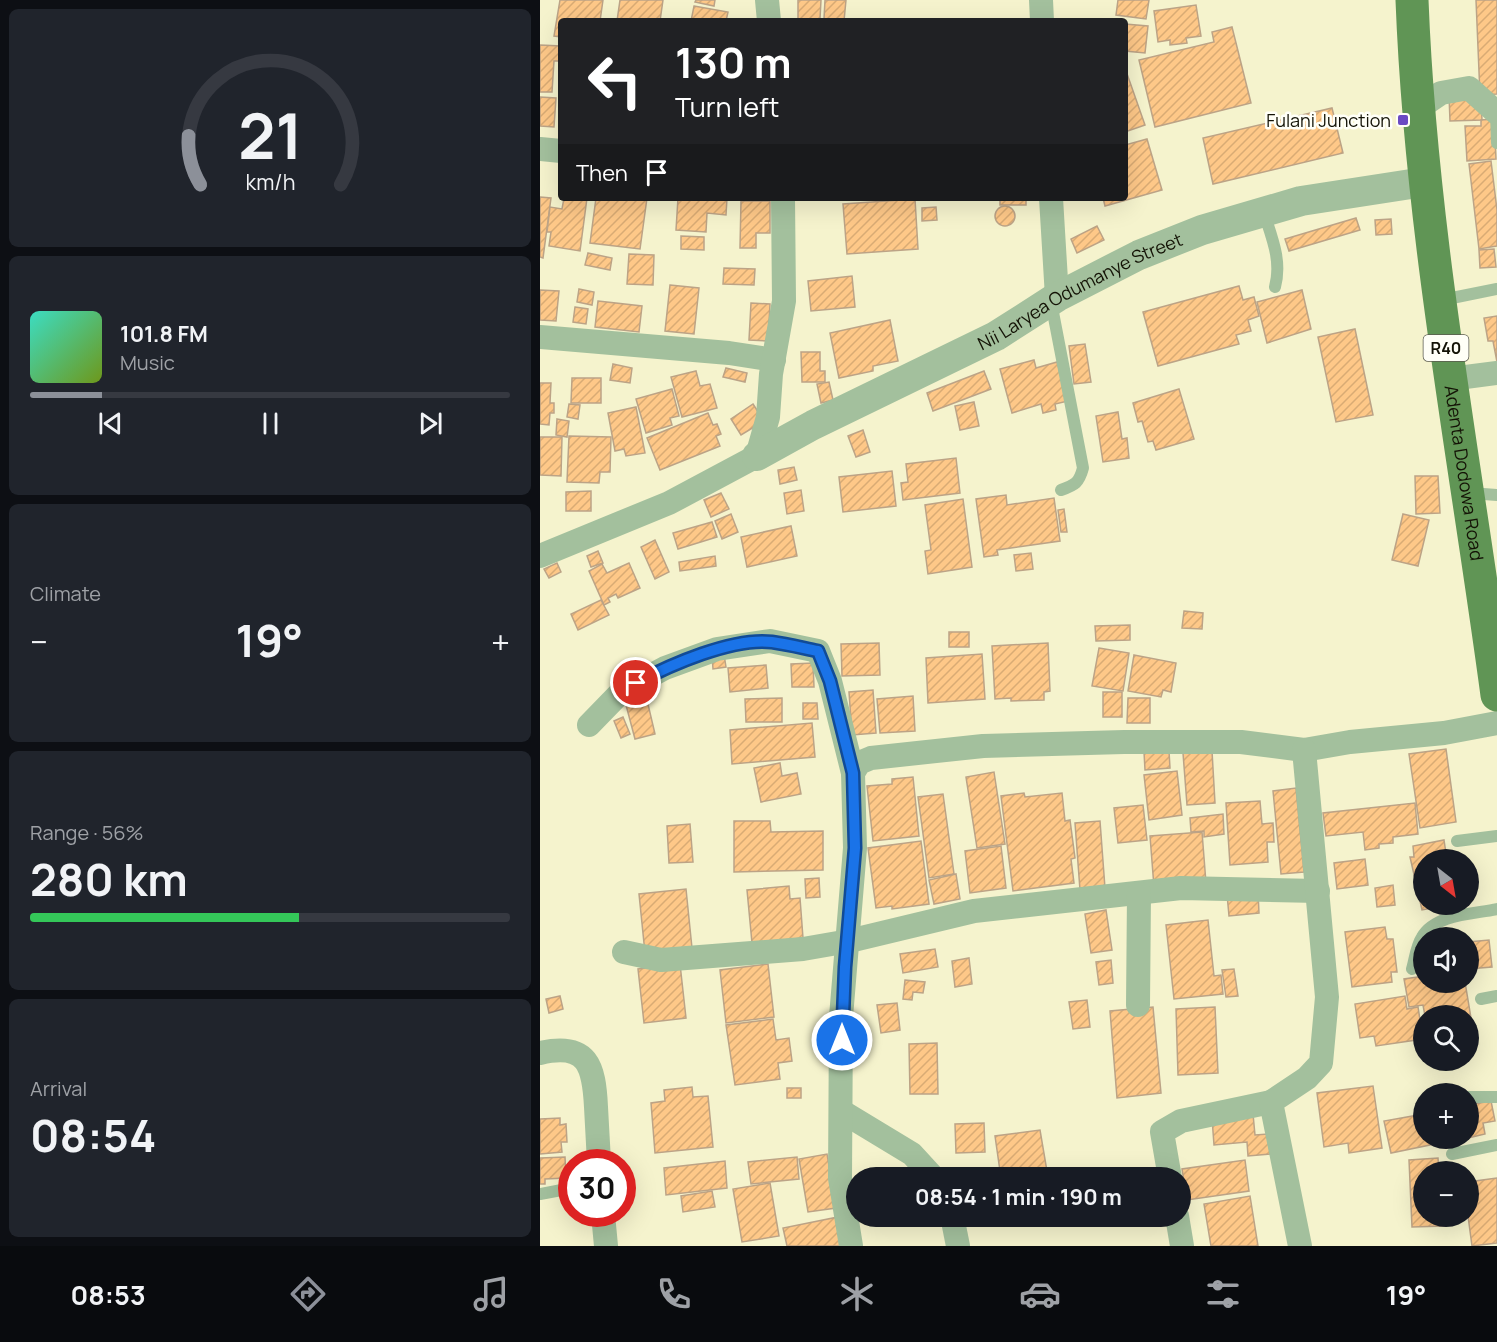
<!DOCTYPE html>
<html lang="en">
<head>
<meta charset="utf-8">
<style>
	:root { --surface:#171b24; --page:#20242c; --text:#f1f3f6; --muted:#9ea1a6; --line:#363941; --accent:#8c9099 }
	body { margin:0; font-family:Manrope,sans-serif; background:var(--page); color:var(--text); height:100vh; display:flex; flex-direction:column; font-size:22px; white-space:nowrap }
	* { box-sizing:border-box; margin:0 }
	p { font-size:20px; color:var(--muted) }
	.icon { flex:none; width:33px; height:33px; fill:none; stroke:currentColor; stroke-width:2; stroke-linecap:round; stroke-linejoin:round }
	.map { position:relative; flex:1; overflow:hidden }
	.side { display:flex; flex-direction:column; gap:9px; padding:9px; background:#0d0f14; width:540px }
	.side>* { flex:none }
	.hud { position:absolute; left:18px; top:18px; width:570px; height:183px; border-radius:6px; box-shadow:0 6px 24px #0002; background:#202124; color:#fff; overflow:hidden }
	.needle { width:39px; rotate:149deg }
	.tools { position:absolute; left:873px; top:849px; display:grid; gap:12px }
	.tools a { display:grid; place-items:center; width:66px; height:66px; border-radius:50%; background:var(--surface); box-shadow:0 6px 24px #0002; font-size:30px }
	.speed { position:absolute; left:18px; top:1149px; display:flex; gap:12px; font-size:30px; font-weight:700; text-align:center }
	.speed>* { display:grid; place-content:center; width:78px; height:78px; border-radius:50%; background:var(--surface); box-shadow:0 6px 24px #0002; line-height:1 }
	.speed .limit { border:9px solid #d22; background:#fff; color:#111 }
	.pin { position:absolute; display:grid; place-items:center; width:51px; height:51px; color:#fff; margin:-26px; border:3px solid #fff; border-radius:50%; box-shadow:0 2px 6px #0007 }
	.me { position:absolute; width:66px; margin:-33px; rotate:0deg; stroke-linejoin:round; filter:drop-shadow(0 0 4px #0008) }
	.turn { display:flex; align-items:center; gap:21px; height:126px; padding:0 18px; font-size:27px }
	.turn .icon { width:78px; height:78px; stroke-width:2.5 }
	.turn b { display:block; font-size:42px; line-height:51px }
	.then { display:flex; align-items:center; height:57px; padding:0 18px; background:#0003; gap:12px; font-size:22px }
	.big { font-size:45px; font-weight:700; line-height:1.1 }
	.side .card { flex:1; display:flex; flex-direction:column; justify-content:center; gap:9px; min-width:0; padding:0 21px; border-radius:9px; background:var(--page) }
	.side .dial { align-items:center; gap:0 }
	.dial svg { height:156px; overflow:visible; fill:none; stroke:var(--line); stroke-width:7; stroke-linecap:round; text-anchor:middle }
	.dial text { fill:var(--text); stroke:none }
	.song { display:flex; align-items:center; gap:18px }
	.cover { width:72px; height:72px; border-radius:9px; background:linear-gradient(135deg,hsl(170 70% 55%),hsl(80 70% 35%)) }
	.played { height:6px; border-radius:3px; background:linear-gradient(90deg,var(--accent) 15%,var(--line) 15%) }
	.keys { display:flex; justify-content:space-around; direction:ltr }
	.heat { display:flex; justify-content:space-between; align-items:center; font-size:33px; direction:ltr }
	.charge { height:9px; border-radius:4px; background:linear-gradient(90deg,#34c759 56%,var(--line) 0) }
	.trip { position:absolute; left:306px; top:1167px; width:345px; height:60px; border-radius:30px; background:var(--surface); box-shadow:0 6px 24px #0002; font-weight:700; line-height:60px; text-align:center }
	.menu { display:flex; height:96px; justify-content:space-around; align-items:center; background:#090b0e; color:var(--muted) }
	.menu .icon { width:42px; height:42px }
	.menu .selected { color:var(--accent) }
	.menu b { font-size:27px; color:var(--text) }
	main { display:flex; flex:1; min-height:0 }
	.map>svg:first-child { display:block }
</style>
</head>
<body>
<main>
<section class="side">
<div class="card dial"><svg viewBox="0 0 100 80">
<path d="M14 69A42 42 0 1 1 86 69"/>
<path d="M14 69A42 42 0 0 1 8 44" stroke="#8c9099"/>
<text x="50" y="56" font-size="32" font-weight="700">21</text>
<text x="50" y="72" font-size="11">km/h</text>
</svg></div>
<div class="card">
<div class="song"><i class="cover"></i><div><b>101.8 FM</b><p>Music</p></div></div>
<div class="played"></div>
<div class="keys"><svg class="icon" aria-label="previous" viewBox="0 0 24 24"><path d="M18 5L8 12l10 7zM5 5v14"/></svg><svg class="icon" aria-label="pause" viewBox="0 0 24 24"><path d="M8 5v14M16 5v14"/></svg><svg class="icon" aria-label="next" viewBox="0 0 24 24"><path d="M6 5l10 7-10 7zM19 5v14"/></svg></div>
</div>
<div class="card"><p>Climate</p>
<div class="heat"><a>−</a><b class="big">19°</b><a>+</a></div>
</div>
<div class="card"><p>Range · 56%</p><b class="big">280 km</b><div class="charge"></div></div>
<div class="card"><p>Arrival</p><b class="big">08:54</b></div>
</section>
<div class="map">
<svg width="957" height="1246" viewBox="0 0 957 1246">
	<defs>
		<pattern id="building-hatch" width="6" height="6" patternUnits="userSpaceOnUse" patternTransform="scale(1.5)"><rect width="6" height="6" fill="#fec888"/><path d="M-1 1l2-2M0 6l6-6M5 7l2-2" fill="none" stroke="#d9ab74"/></pattern>
	</defs>
	<rect width="100%" height="100%" fill="#f5f3cd"/>
	<g fill="url(#building-hatch)" stroke="#bca386" stroke-width="1.5">
		<path d="M20 0H63L60 21H21V37L14 36Z"/>
		<path d="M80 0H123L120 21H77Z"/>
		<path d="M156 0H175L174 6 155 2Z"/>
		<path d="M258 0H281L280 19H258Z"/>
		<path d="M285 0H306L304 21 284 19Z"/>
		<path d="M578 0H609L606 19 576 15Z"/>
		<path d="M936 0H957V94L940 95Z"/>
		<path d="M656 5 661 36 646 38 647 43 630 45V40L618 42 614 11Z"/>
		<path d="M154 6 188 12 186 21H151Z"/>
		<path d="M585 24 608 26 605 53 585 51Z"/>
		<path d="M692 27 711 103 615 127 599 60 674 42 672 32Z"/>
		<path d="M0 45 21 46V61H14L12 92H0Z"/>
		<path d="M585 68 605 125 585 132Z"/>
		<path d="M909 95 941 101 942 120 910 121Z"/>
		<path d="M0 97 16 98 14 127 0 126Z"/>
		<path d="M792 108 803 153 673 184 663 138Z"/>
		<path d="M954 119 956 159 927 161 925 126H941V120Z"/>
		<path d="M607 139 622 190 565 206 563 198H585V145Z"/>
		<path d="M951 161 957 210V246L939 249 929 164Z"/>
		<path d="M0 197 11 198 3 258 0 257Z"/>
		<path d="M24 198H47L40 251 9 246 11 232H7L10 207 22 209Z"/>
		<path d="M56 198H107L100 249 50 243Z"/>
		<path d="M138 198H187L186 215 167 213 166 232 136 230Z"/>
		<rect x="460" y="198" width="26" height="7"/>
		<path d="M375 199 378 249 307 254 303 204Z"/>
		<path d="M201 201H230V233H216V248H200Z"/>
		<circle cx="465" cy="216" r="10"/>
		<path d="M396 207 397 220 382 221V208Z"/>
		<path d="M816 218 820 230 749 251 745 239Z"/>
		<path d="M851 219 852 234 836 235 835 220Z"/>
		<path d="M557 226 564 240 537 253 531 239Z"/>
		<path d="M141 236 164 237V250L141 249Z"/>
		<path d="M954 249 956 267 940 268 939 250Z"/>
		<path d="M48 253 72 258 70 270 45 265Z"/>
		<path d="M89 254 114 255 113 285 87 284Z"/>
		<path d="M184 268 215 269 214 285 183 284Z"/>
		<path d="M312 276 315 307 271 311 268 281Z"/>
		<path d="M130 285 159 288 154 334 125 331Z"/>
		<path d="M699 286 703 300 714 297 719 316 708 320 711 331 696 335 699 344 618 366 603 312Z"/>
		<path d="M39 289 54 292 52 305 37 302Z"/>
		<path d="M0 290 19 291 16 321 0 320Z"/>
		<path d="M762 290 771 329 727 343 717 302Z"/>
		<path d="M58 301 102 306 99 332 55 327Z"/>
		<path d="M211 303 230 304 228 341 209 340Z"/>
		<path d="M35 307 48 309 46 324 33 322Z"/>
		<path d="M957 316V362L953 341H948L944 318Z"/>
		<path d="M350 320 358 361 333 366V371L299 378 290 333Z"/>
		<path d="M815 329 833 415 796 422 778 337Z"/>
		<path d="M545 344 551 382 534 384 529 346Z"/>
		<path d="M261 352H280V371H285V382H262Z"/>
		<path d="M494 360 496 368 517 362 528 401 515 404 516 410 503 413 501 404 472 413 460 369Z"/>
		<path d="M73 364 92 368 90 383 70 380Z"/>
		<path d="M186 368 207 373 205 382 183 377Z"/>
		<path d="M156 371 160 386 170 384 177 408 142 417 131 377Z"/>
		<path d="M444 371 451 389 393 411 387 393Z"/>
		<path d="M32 378H61V403H31Z"/>
		<path d="M289 382 293 400 281 403 277 384Z"/>
		<path d="M0 383H11L10 403H14V413H10L9 425 0 424Z"/>
		<path d="M132 389 139 416 130 418 132 425 106 433 96 399Z"/>
		<path d="M639 389 654 439 616 450 613 441 608 442 602 421 598 422 593 403Z"/>
		<path d="M434 402 439 426 420 430 415 406Z"/>
		<path d="M29 404 40 405 38 419 27 417Z"/>
		<path d="M213 404 224 421 201 435 191 419Z"/>
		<path d="M96 407 105 453 86 456 84 449 75 451 68 413Z"/>
		<path d="M578 412 582 439 587 438 589 458 563 462 556 416Z"/>
		<path d="M168 413 173 425 177 424 181 434 176 436 180 446 120 470 107 438Z"/>
		<path d="M17 419 29 421 27 437 16 435Z"/>
		<path d="M323 430 330 452 316 457 308 436Z"/>
		<path d="M29 436 71 437 70 472H60L59 483 27 482Z"/>
		<path d="M0 437H22L21 476 0 475Z"/>
		<path d="M416 458 420 493 363 500 361 483 368 482 366 464Z"/>
		<path d="M254 467 257 480 240 484 238 470Z"/>
		<path d="M352 471 356 506 303 512 299 477Z"/>
		<path d="M875 476H898L900 513 876 514Z"/>
		<path d="M261 490 264 511 247 514 244 493Z"/>
		<path d="M51 491V511H26V492Z"/>
		<path d="M181 493 189 509 171 517 164 500Z"/>
		<path d="M466 495 467 505 514 498 520 541 457 550 458 555 444 557 436 499Z"/>
		<path d="M423 499 432 567 388 574 385 551 391 550 385 505Z"/>
		<path d="M524 509 527 532H521L518 510Z"/>
		<path d="M191 514 198 532 182 539 175 521Z"/>
		<path d="M863 514 889 520 878 566 852 560Z"/>
		<path d="M172 522 177 537 138 549 133 533Z"/>
		<path d="M251 526 257 556 207 567 201 537Z"/>
		<path d="M115 540 129 572 115 579 101 547Z"/>
		<path d="M58 551 63 563 51 567 47 556Z"/>
		<path d="M491 553 493 569 476 571 474 555Z"/>
		<path d="M175 556 176 566 140 571 139 562Z"/>
		<path d="M17 563 21 572 9 578 4 569Z"/>
		<path d="M89 563 100 588 78 598 76 594 68 598 70 602 64 605 49 571 62 564 67 573Z"/>
		<path d="M61 600 69 615 38 630 31 614Z"/>
		<path d="M644 611 663 613 662 629 642 628Z"/>
		<path d="M590 625V640L556 641 555 626Z"/>
		<rect x="409" y="632" width="20" height="15"/>
		<path d="M339 643 340 675 302 676 301 644Z"/>
		<path d="M508 643 510 691 504 692V700L471 701V698L455 699 452 646Z"/>
		<path d="M559 648 589 653 583 691 552 686Z"/>
		<path d="M184 654 186 667 173 669 172 656Z"/>
		<path d="M442 654 445 699 388 703 386 658Z"/>
		<path d="M594 655 636 663 631 692 623 690 621 697 588 691Z"/>
		<path d="M273 663 274 687H252L251 664Z"/>
		<path d="M226 665 228 688 190 692 188 668Z"/>
		<path d="M333 690 336 733 312 735 309 692Z"/>
		<rect x="563" y="692" width="19" height="25"/>
		<path d="M373 696 375 731 340 733 337 699Z"/>
		<path d="M242 698V722H206L205 699Z"/>
		<path d="M588 698H610V723H587Z"/>
		<path d="M107 700 115 734 95 739 86 705Z"/>
		<path d="M263 703H277L278 719H263Z"/>
		<path d="M83 717 90 734 81 738 74 721Z"/>
		<path d="M272 723 275 757 192 764 190 730Z"/>
		<path d="M906 749 916 822 880 828 869 754Z"/>
		<path d="M629 751 630 768 605 770 604 752Z"/>
		<path d="M672 751 675 803 647 805 643 753Z"/>
		<path d="M240 763 242 776 257 773 261 794 221 802 214 768Z"/>
		<path d="M637 771 642 815 609 820 604 775Z"/>
		<path d="M454 772 465 844 437 848 426 777Z"/>
		<path d="M373 777 379 836 333 841 327 786 352 784V779Z"/>
		<path d="M756 788 764 872 741 874 733 791Z"/>
		<path d="M484 793 485 797 522 793 525 821 530 820 535 858 531 859 534 883 473 891 461 796Z"/>
		<path d="M403 794 414 874 389 878 378 797Z"/>
		<path d="M720 801 722 824 733 823 734 842H727L728 862 690 865 686 803Z"/>
		<path d="M875 803 878 834 853 837V843L839 844V848L825 850 823 832 786 836 783 813Z"/>
		<path d="M603 805 607 840 578 843 574 808Z"/>
		<path d="M683 814 684 834 664 837V831L651 832 650 818Z"/>
		<path d="M194 821H230L231 832 283 831V870L194 872Z"/>
		<path d="M560 821 565 888 540 890 535 823Z"/>
		<path d="M150 824 153 862 129 863 127 826Z"/>
		<path d="M662 832 666 883 614 887 610 836Z"/>
		<path d="M904 840 907 860H884V904H914L882 910 870 857H874L873 846Z"/>
		<path d="M381 841 389 904 352 909V906L336 908 328 848Z"/>
		<path d="M461 846 466 888 430 893 425 851Z"/>
		<path d="M825 859 828 885 797 889 794 863Z"/>
		<path d="M416 874 420 899 394 904 389 880Z"/>
		<path d="M279 878 280 897 266 898 265 879Z"/>
		<path d="M853 885 855 905 837 907 835 888Z"/>
		<path d="M249 886 250 899 260 898 263 938 212 943 207 890Z"/>
		<path d="M146 889 152 948 105 953 99 894Z"/>
		<path d="M718 892 719 913 689 916 687 894Z"/>
		<path d="M566 910 572 950 551 953 545 914Z"/>
		<path d="M668 920 674 976 681 975 683 994 634 999 626 925Z"/>
		<path d="M845 927 847 939H853L857 972H851L852 982 812 987 805 932Z"/>
		<path d="M949 940 952 967 928 969V942Z"/>
		<path d="M395 949 398 967 363 973 360 954Z"/>
		<path d="M429 958 432 984 415 987 412 961Z"/>
		<path d="M571 960 573 983 559 985 556 962Z"/>
		<path d="M140 964 146 1018 104 1023 98 969Z"/>
		<path d="M228 964 234 1017 186 1023 180 970Z"/>
		<path d="M694 969 698 996 686 997 682 970Z"/>
		<path d="M884 976V982H925L935 1042 928 1043V1016H885L883 1005 869 1007 864 979Z"/>
		<path d="M365 980 385 982 383 993 373 992 372 1000 363 999Z"/>
		<path d="M20 996 23 1009 9 1013 6 999Z"/>
		<path d="M865 996 867 1009 878 1007 883 1039 836 1046 834 1036 820 1038 815 1004Z"/>
		<path d="M547 1000 550 1027 533 1029 529 1002Z"/>
		<path d="M357 1003 360 1030 341 1033 337 1005Z"/>
		<path d="M613 1007 621 1093 577 1098 570 1011Z"/>
		<path d="M675 1007 678 1073 638 1075 636 1009Z"/>
		<path d="M233 1019 236 1040 249 1038 252 1061 238 1063 240 1079 195 1085 186 1025Z"/>
		<path d="M397 1043 398 1094H370L369 1044Z"/>
		<path d="M833 1086 842 1148 809 1153 808 1143 784 1147 777 1093Z"/>
		<path d="M152 1087 153 1097 168 1096 173 1147 115 1153 111 1103 125 1101 124 1090Z"/>
		<rect x="247" y="1088" width="14" height="10"/>
		<path d="M951 1101 955 1121 943 1123 945 1134 928 1138V1105Z"/>
		<path d="M713 1114 715 1135 728 1134 730 1154 708 1156 707 1142 674 1145 672 1118Z"/>
		<path d="M884 1114V1138H924L851 1153 844 1121Z"/>
		<path d="M20 1118V1125L26 1124 27 1142H21L22 1152 0 1154V1119Z"/>
		<path d="M444 1123 445 1152 416 1153 415 1124Z"/>
		<path d="M500 1130 508 1177 461 1178 455 1136Z"/>
		<path d="M287 1154 296 1208 268 1212 259 1159Z"/>
		<path d="M25 1157 26 1178 5 1179V1184H0V1158Z"/>
		<path d="M257 1157 259 1179 211 1184 208 1162Z"/>
		<path d="M898 1158 899 1172H884V1216H903L904 1226 872 1227 869 1160Z"/>
		<path d="M705 1160 709 1191 647 1200 642 1169Z"/>
		<path d="M185 1161 187 1188 126 1195 124 1168Z"/>
		<path d="M957 1178V1243L932 1246 928 1216V1182Z"/>
		<path d="M230 1183 239 1236 202 1242 193 1189Z"/>
		<path d="M172 1191 175 1207 143 1212 141 1196Z"/>
		<path d="M710 1196 718 1246H671L664 1204Z"/>
		<path d="M298 1217 303 1246H247L243 1228Z"/>
	</g>
	<g fill="none" stroke-linecap="round" stroke-linejoin="round">
		<g stroke="#a3c09d" stroke-width="12">
			<path d="M956 113 957 143"/>
			<path d="M724 213C732 238 742 261 735 287"/>
			<path d="M902 300 957 289"/>
			<path d="M511 302 543 468C539 483 535 485 521 490"/>
			<path d="M930 493 957 495"/>
			<path d="M917 841 957 836"/>
			<path d="M872 969C875 959 876 946 882 937 895 914 934 914 957 909"/>
			<path d="M941 999 957 996"/>
			<path d="M928 1097H957"/>
			<path d="M912 1154 957 1145"/>
			<path d="M0 1194 32 1188"/>
		</g>
		<g stroke="#a3c09d" stroke-width="24">
			<path d="M227 0 229 21"/>
			<path d="M501 0 502 21"/>
			<path d="M879 108 901 93 929 88 957 113"/>
			<path d="M0 149 21 151"/>
			<path d="M511 198 517 297"/>
			<path d="M0 337 189 353 234 360"/>
			<path d="M910 379 957 373"/>
			<path d="M0 556 129 503 217 456 228 417 231 374 244 301 243 198"/>
			<path d="M49 725 82 691 125 668 177 649 230 641 278 651 290 681 313 773"/>
			<path d="M84 952 121 960 263 949 309 941 434 911 641 888 778 891"/>
			<path d="M598 1005 599 893"/>
			<path d="M0 1053C48 1042 54 1066 56 1107 57 1125 58 1144 59 1162"/>
			<path d="M301 1111 372 1154 394 1178"/>
			<path d="M630 1178 622 1132 641 1121 731 1102"/>
			<path d="M63 1214 66 1246"/>
			<path d="M412 1216 418 1246"/>
			<path d="M637 1216 642 1246"/>
			<path d="M311 1246 300 1178 301 1017 315 848 313 773 319 763 331 758 443 746 584 742H701L764 750 810 742 904 733 957 723"/>
			<path d="M760 1246 731 1102 767 1078 781 1063 787 997 764 750"/>
		</g>
		<path stroke="#a3c09d" stroke-width="30" id="s1" d="M217 456 273 425 456 336 517 297 599 255 662 230 761 201 884 182"/>
		<path stroke="#609555" stroke-width="33" id="s2" d="M872 0C881 234 926 463 957 695"/>
	</g>
	<g fill="none" stroke-linecap="round" stroke-linejoin="round">
		<g stroke="#114b97" stroke-width="15">
			<path id="route" d="M96 683C130 665 193 637 232 642 247 644 263 648 278 651L290 681 313 773 315 848 305 967 302 1040"/>
		</g>
		<use href="#route" stroke="#1a73e8" stroke-width="10"/>
	</g>
	<rect fill="#6a4ac3" stroke="#fffff7" stroke-width="2" x="857" y="114" width="12" height="12" rx="3"/>
	<g text-anchor="middle" dominant-baseline="central" stroke-width="5" stroke-linejoin="round" paint-order="stroke">
		<rect fill="#fffff7" stroke="#5a5a4e" stroke-width="1.5" x="883.5" y="335" width="45" height="26" rx="4.5"/>
		<g font-size="16" font-weight="bold" fill="#141306">
			<text x="906" y="348">R40</text>
		</g>
		<g font-size="18" fill="#141306" stroke="#fffff7" text-anchor="end">
			<text x="851" y="120">Fulani Junction</text>
		</g>
		<g font-size="18" fill="#141306" stroke="#fffff7">
			<text stroke="none"><textPath href="#s1" startOffset="363">Nii Laryea Odumanye Street</textPath></text>
			<text stroke="none"><textPath href="#s2" startOffset="476">Adenta Dodowa Road</textPath></text>
		</g>
	</g>
</svg>
<div class="tools">
<a><svg class="needle" viewBox="-14 -14 28 28"><path d="M0-13l5 13h-10z" fill="#e53935"/><path d="M0 13l5-13h-10z" fill="#9ea1a6"/></svg></a>
<a><svg class="icon" aria-label="sound" viewBox="0 0 24 24"><path d="M4 9h4l5-4v14l-5-4H4zM17 9q2 3 0 6"/></svg></a>
<a><svg class="icon" aria-label="search" viewBox="0 0 24 24"><circle cx="10" cy="10" r="6"/><path d="M15 15l6 6"/></svg></a>
<a>+</a>
<a>−</a>
</div>
<div class="speed"><div class="limit">30</div></div>
<div class="pin" style="left:96px;top:683px;background:#d93025"><svg class="icon" aria-label="arrive" viewBox="0 0 24 24"><path d="M6 21V4h12l-3 4 3 4H6"/></svg></div>
<svg class="me" style="left:302px;top:1040px" viewBox="-20 -20 40 40"><circle r="17" fill="#1a73e8" stroke="#fff" stroke-width="3"/><path d="M0-11L8 9 0 5-8 9z" fill="#fff"/></svg>
<div class="trip">08:54 · 1 min · 190 m</div>
<div class="hud">
<div class="turn"><svg class="icon" aria-label="left" viewBox="0 0 24 24"><path d="M17 20v-9H6M10 6l-5 5 5 5"/></svg><div><b>130 m</b>Turn left</div></div>
<div class="then">Then<svg class="icon" aria-label="arrive" viewBox="0 0 24 24"><path d="M6 21V4h12l-3 4 3 4H6"/></svg></div>
</div>
</div>
</main>
<nav class="menu">
<b>08:53</b>
<svg class="icon selected" aria-label="directions" viewBox="0 0 24 24"><path d="M12 3l9 9-9 9-9-9zM9 14v-3h6M13 9l2 2-2 2"/></svg>
<svg class="icon" aria-label="music" viewBox="0 0 24 24"><path d="M9 18V5l10-2v13"/><circle cx="6" cy="18" r="3"/><circle cx="16" cy="16" r="3"/></svg>
<svg class="icon" aria-label="phone" viewBox="0 0 24 24"><path d="M5 4h4l2 5-3 2q2 4 5 5l2-3 5 2v4C11 20 4 13 5 4z"/></svg>
<svg class="icon" aria-label="climate" viewBox="0 0 24 24"><path d="M12 3v18M4 7l16 10M4 17L20 7"/></svg>
<svg class="icon" aria-label="car" viewBox="0 0 24 24"><path d="M5 17H2v-5l4-1 3-4h7l3 4 3 1v5h-3M9 17h6M6 11h13"/><circle cx="7" cy="17" r="2"/><circle cx="17" cy="17" r="2"/></svg>
<svg class="icon" aria-label="filters" viewBox="0 0 24 24"><path d="M4 7h16M4 17h16"/><circle cx="9" cy="7" r="2"/><circle cx="15" cy="17" r="2"/></svg>
<b>19°</b>
</nav>
</body>
</html>
